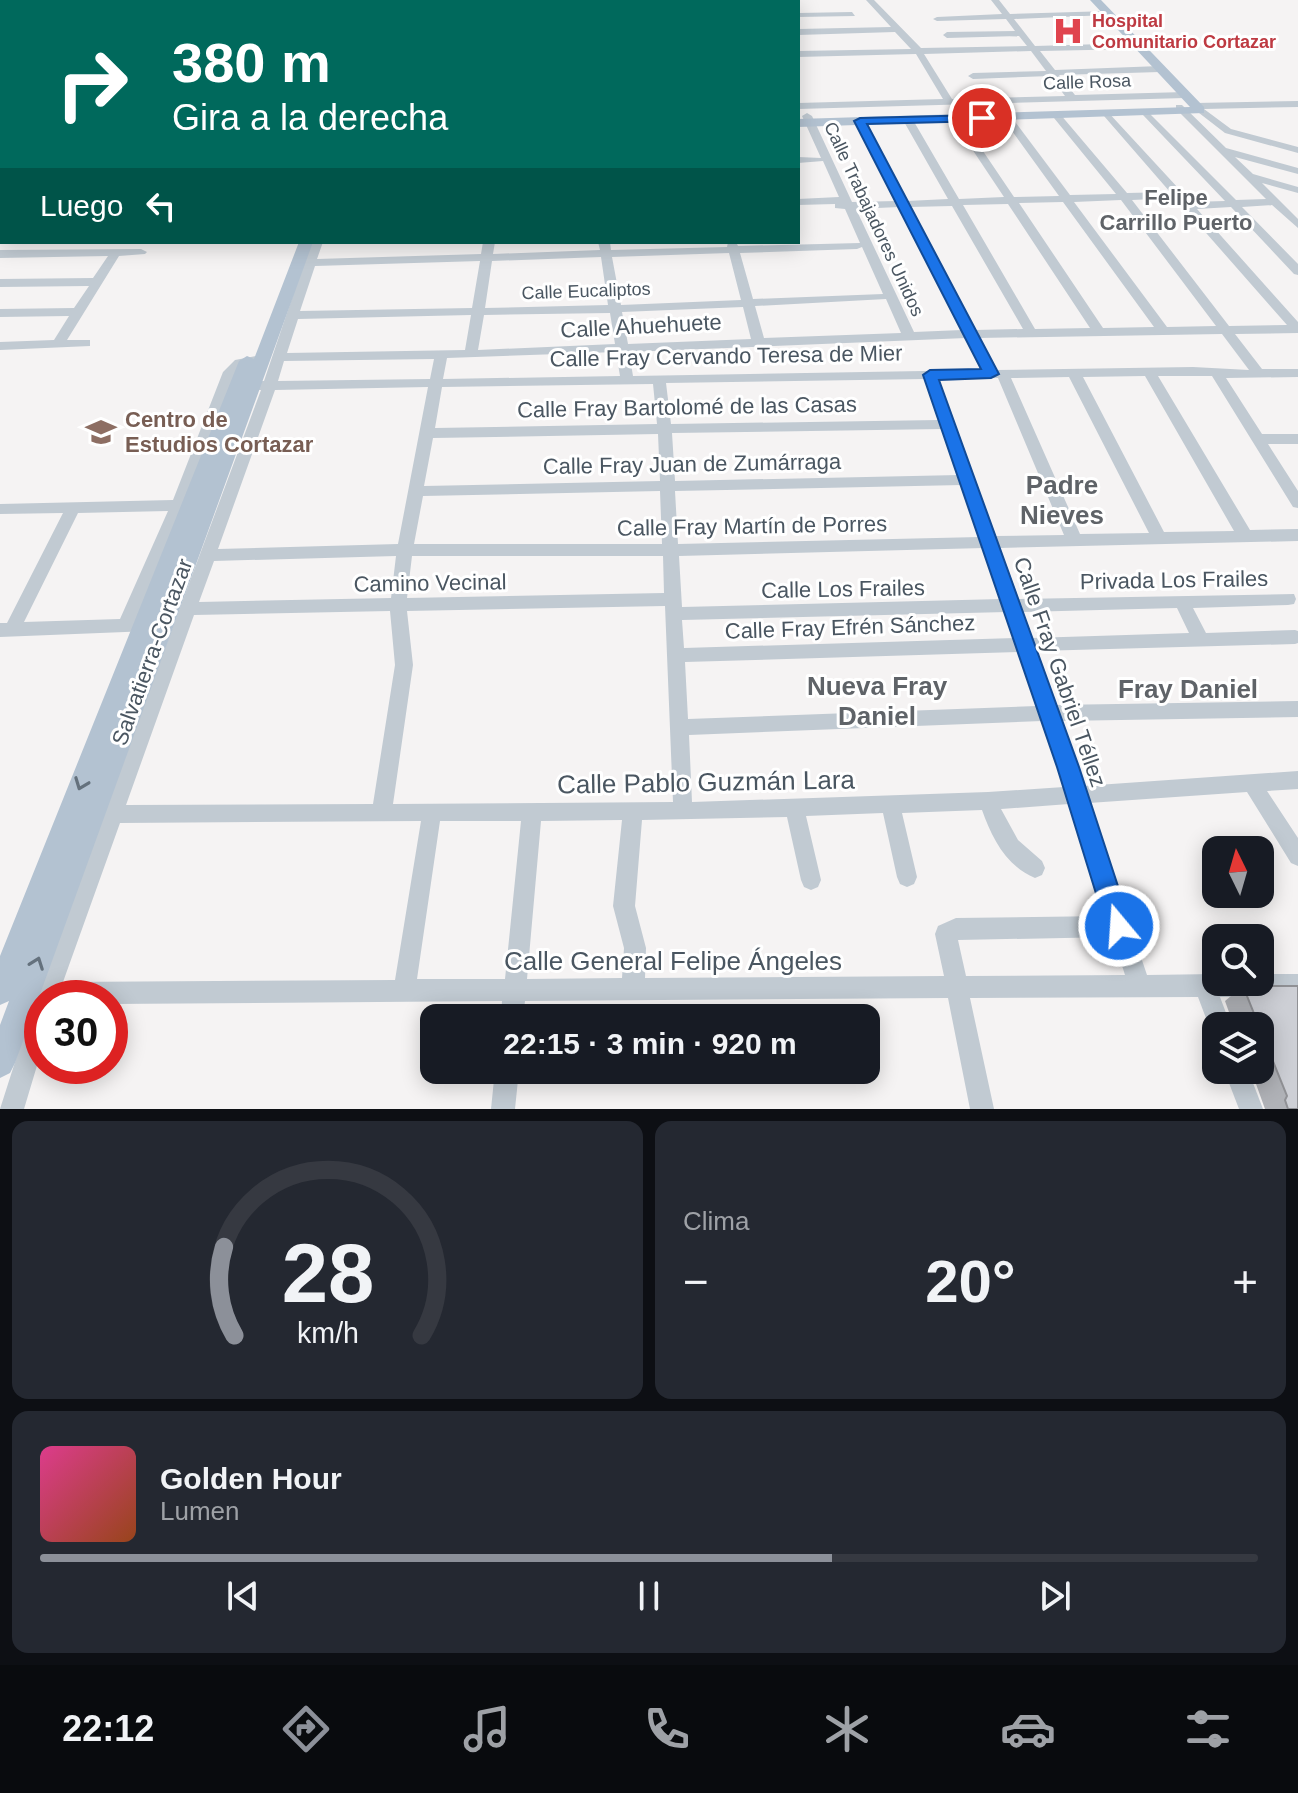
<!DOCTYPE html>
<html lang="es">
<head>
<meta charset="utf-8">
<style>
	:root { --surface:#171b24; --page:#242831; --text:#f1f3f6; --muted:#9ea1a6; --line:#363941; --accent:#8c9099 }
	body { margin:0; font-family:Helvetica,sans-serif; background:var(--page); color:var(--text); height:100vh; display:flex; flex-direction:column; font-size:30px; white-space:nowrap }
	* { box-sizing:border-box; margin:0 }
	p { font-size:26px; color:var(--muted) }
	.icon { flex:none; width:44px; height:44px; fill:none; stroke:currentColor; stroke-width:2; stroke-linecap:round; stroke-linejoin:round }
	.map { position:relative; height:1109px; overflow:hidden }
	.side { display:flex; flex-direction:column; gap:12px; padding:12px; background:#0d0f14; flex:1 }
	.side>* { flex:none }
	.hud { position:absolute; left:0px; top:0px; width:800px; height:244px; box-shadow:0 4px 20px #0003; background:#00695c; color:#fff; overflow:hidden }
	.needle { width:52px; rotate:355deg }
	.fabs { position:absolute; left:1202px; top:836px; display:grid; gap:16px }
	.fabs a { display:grid; place-items:center; width:72px; height:72px; border-radius:16px; background:var(--surface); box-shadow:0 4px 20px #0003; font-size:40px }
	.speed { position:absolute; left:24px; top:980px; display:flex; gap:16px; font-size:40px; font-weight:700; text-align:center }
	.speed>* { display:grid; place-content:center; width:104px; height:104px; border-radius:50%; background:var(--surface); box-shadow:0 4px 20px #0003; line-height:1 }
	.speed .limit { border:12px solid #d22; background:#fff; color:#111 }
	.pin { position:absolute; display:grid; place-items:center; width:68px; height:68px; color:#fff; margin:-34px; border:4px solid #fff; border-radius:50%; box-shadow:0 2px 8px #0007 }
	.me { position:absolute; width:88px; margin:-44px; rotate:342deg; stroke-linejoin:round; filter:drop-shadow(0 0 6px #0008) }
	.turn { display:flex; align-items:center; gap:28px; height:168px; padding:0 40px; font-size:36px }
	.turn .icon { width:104px; height:104px; stroke-width:2.5 }
	.turn b { display:block; font-size:56px; line-height:68px }
	.then { display:flex; align-items:center; height:76px; padding:0 40px; background:#0003; gap:16px; font-size:30px }
	.big { font-size:60px; font-weight:700; line-height:1.1 }
	.side .widget { flex:1; display:flex; flex-direction:column; justify-content:center; gap:12px; min-width:0; padding:0 28px; border-radius:16px; background:var(--page) }
	.side .dial { align-items:center; gap:0 }
	.dial svg { height:208px; overflow:visible; fill:none; stroke:var(--line); stroke-width:7; stroke-linecap:round; text-anchor:middle }
	.dial text { fill:var(--text); stroke:none }
	.song { display:flex; align-items:center; gap:24px }
	.cover { width:96px; height:96px; border-radius:12px; background:linear-gradient(135deg,hsl(330 70% 55%),hsl(20 70% 35%)) }
	.played { height:8px; border-radius:4px; background:linear-gradient(90deg,var(--accent) 65%,var(--line) 65%) }
	.keys { display:flex; justify-content:space-around; direction:ltr }
	.heat { display:flex; justify-content:space-between; align-items:center; font-size:44px; direction:ltr }
	.side .tiles { flex:1; display:grid; gap:12px; grid-template-columns:1fr 1fr }
	.widget:last-child { grid-column:span 2 }
	.trip { position:absolute; left:420px; top:1004px; width:460px; height:80px; border-radius:16px; background:var(--surface); box-shadow:0 4px 20px #0003; font-weight:700; line-height:80px; text-align:center }
	.dock { display:flex; height:128px; justify-content:space-around; align-items:center; background:#090b0e; color:var(--muted) }
	.dock .icon { width:56px; height:56px }
	.dock .selected { color:var(--accent) }
	.dock b { font-size:36px; color:var(--text) }
	.map>svg:first-child { display:block }
</style>
</head>
<body>
<div class="map">
<svg width="1298" height="1109" viewBox="0 0 1298 1109">
	<rect width="100%" height="100%" fill="#f5f3f3"/>
	<g fill="none" stroke-linecap="round" stroke-linejoin="round">
		<g fill="#c1cad2" fill-rule="evenodd">
			<path d="M8 0H17L7 2Z"/>
			<path d="M127 0H136L126 2Z"/>
			<rect x="561" y="0" width="8" height="2"/>
			<path d="M613 0H672L611 2Z"/>
			<path d="M697 0H705L706 2H698Z"/>
			<path d="M777 0H785L786 2H778Z"/>
			<path d="M866 0H874L921 48 1027 46 1019 36 947 38 943 35 947 32 1015 31 1006 19 937 21 933 19 937 17 1002 14 991 0H999L1010 14 1110 11 1107 15 1014 19 1035 46 1137 43 1141 46 1137 49 1040 51 1055 70 1160 66 1165 69 1160 72 1059 75 1075 95 1185 92 1190 95 1185 98 798 109V103L943 99 916 54 798 57V51L911 49 895 32 798 35V29L891 27ZM1031 51 1046 71 973 73 968 76 973 79 1050 76 1065 96 952 99 924 54Z"/>
			<path d="M852 12 855 16 798 17V13Z"/>
			<rect x="0" y="30" width="2" height="6"/>
			<rect x="0" y="49" width="2" height="6"/>
			<path d="M2 69V75L0 76V70Z"/>
			<rect x="0" y="90" width="2" height="6"/>
			<path d="M1298 101V107L1204 109 1231 129 1298 147V153L1225 133 1190 106 1195 103Z"/>
			<path d="M1176 105H1182L1226 148 1298 168V174L1235 157 1253 174 1298 187V193L1262 183 1298 219V228L1272 205 1242 207 1298 264V275L1294 274 1231 207 1197 209 1298 322V333L1235 334 1262 369H1298V377L1226 378 1262 434H1298V444H1268L1298 491V508L1293 507 1212 376H1158L1250 530 1298 529V541L1000 548 1019 599 1294 594 1296 599 1294 604 1288 605 1193 608 1206 633 1295 630 1298 631V643L1295 644 1037 651 1055 705 1298 701V717L1060 721 1083 786 1298 771V789L1267 791 1298 838V866L1291 863 1247 792 1089 803 1147 975 1216 974V982H1260V974H1298V996L1220 997 1231 1026H1216V1036L1212 1034 1198 997 970 998 994 1109H970L948 998 525 1001 523 1018H501L502 1001 110 1004V998H42V1049L24 1109H0L31 1012 37 1003 35 998 261 390H239L232 386 239 382 264 381 311 242H323L317 259 481 254 483 242H495L493 254 600 250 598 242H610L611 250 727 247 728 242H736L738 246 860 243 845 209 835 208V204L798 205V199L839 197 823 161 798 163V157L821 158 802 116 807 113 812 116 852 202 896 201 855 121 860 118 865 121 907 201 948 199 903 120 908 117 913 120 959 199 1004 197 952 119 957 116 960 117 1014 197 1059 196 1002 117 1007 114 1010 115 1070 195 1116 194 1054 118 1052 116 1057 113 1060 114 1127 193 1170 192 1104 116V112L1107 111 1191 202 1225 201 1143 115 1141 113 1146 110 1236 200 1266 199 1176 109ZM1176 198 1181 208 1185 209 1287 325 1229 326 1132 200ZM1121 200 1216 326 1167 327 1074 202ZM1063 202 1154 327 1103 328 1019 203ZM1008 204 1090 328 1035 329 963 205ZM952 206 1023 329 975 330 910 207ZM899 207 962 330 914 332 856 209ZM862 247 883 294 753 299 740 253 857 249ZM729 253 741 300 621 305 612 257ZM601 257 608 305 485 308 492 261ZM480 261 472 308 300 311 315 266ZM886 299 901 333 764 338 755 306ZM743 307 751 339 628 344 622 312ZM610 313 615 344 478 350 484 315ZM471 315 465 350 287 353 298 319ZM1222 334 1249 370 1193 367 996 370 979 338ZM966 338 982 370 633 376 629 352ZM616 352 620 376 443 379 447 358ZM434 359 430 379 278 381 284 361ZM1145 376 1234 531 1164 532 1083 377ZM1069 377 1149 533 1080 534 1011 378ZM998 378 1064 535 996 536 938 379ZM925 379 939 420 671 424 666 383ZM653 384 657 424 435 428 442 387ZM428 387 398 544 218 549 275 390ZM942 429 959 475 675 481 672 433ZM658 434 660 481 424 486 433 438ZM962 485 980 537 678 544 675 491ZM660 491 662 544H414L423 496ZM984 548 1002 599 682 607 679 556ZM396 556 391 598 199 602 214 561ZM412 556H663L664 593 407 598ZM665 606 673 802 393 804 413 665 407 611ZM1177 608 1189 633 1032 638 1023 612ZM390 611 395 665 373 804 126 805 194 615ZM1007 612 1015 638 684 648 682 620ZM1020 652 1037 706 688 719 685 662ZM1042 721 1064 787 988 792 692 802 689 735ZM1069 804 1106 916 956 918 938 926 935 934 944 976 645 978 646 948 635 906 642 820 787 817 801 880 804 887 811 890 818 887 821 880 806 816 883 813 897 877 900 884 907 887 914 884 917 877 902 813 982 810C992 838 1006 866 1035 878L1042 875 1045 868 1042 861 1018 840 1001 809ZM622 820 613 906 624 948 622 978 527 979 541 821ZM421 821 395 980 63 982 120 823ZM440 821H521L505 979H417ZM1113 937 1125 975 966 976 958 940Z"/>
			<path d="M2 112V118L0 119V113Z"/>
			<path d="M0 148H2L0 155Z"/>
			<path d="M141 249 147 252 145 254 119 256 67 340H90V346L0 350V342L54 340 69 316 0 317V309L74 308 89 286 0 287V279L93 278 108 256 0 258V250Z"/>
			<path d="M256 356 263 360 261 363 244 366 236 374 191 493 137 619 150 621 153 626 150 631 0 637V623H7L63 513 0 514V504L173 500 223 372 235 360ZM168 511 120 619 24 622 78 513Z"/>
			<path d="M495 1070H519L515 1109H491Z"/>
			<path d="M1224 1070H1248L1263 1109H1239Z"/>
		</g>
		<g fill="#b3c2d1" fill-rule="evenodd">
			<path d="M1090 0H1101L1204 107V113L798 127V119L1190 107Z"/>
			<rect x="0" y="137" width="2" height="8"/>
			<path d="M299 242H313L15 1063 10 1073 0 1078V1025L9 1001 0 1005V956L239 361 247 356 254 359Z"/>
		</g>
	</g>
	<path fill="#b0b2b7" d="M1243 986 1298 1109H1265L1251 1070H1260V1026H1234L1225 1001Z"/>
	<path fill="#cdcfd5" stroke="#909195" stroke-width="2" d="M1243 986H1298V1109H1288L1285 1100 1287 1096 1260 1029V1026H1259Z"/>
	<defs><path id="oneway-chevron" d="M-2-3.5L2.5 0L-2 3.5" fill="none" stroke-width="1.6" stroke-linecap="round" stroke-linejoin="round" transform="scale(2)"/></defs>
	<g stroke="#64717d">
		<use href="#oneway-chevron" transform="translate(81 784) rotate(111)"/>
		<use href="#oneway-chevron" transform="translate(37 963) rotate(-70)"/>
	</g>
	<path fill="#1a73e8" stroke="#114b97" stroke-width="2" d="M982 115 988 118 986 121 867 124 999 374 991 378 939 380 1079 767 1131 926 1127 935 1119 938 1110 935 1106 926 1057 767 923 375 930 370 981 369 854 121 860 118Z"/>
	<defs>
		<g id="hospital-bare" transform="scale(2.4)"><path d="M-5-5h3v3.5h4V-5h3V5h-3V1.5h-4V5h-3Z" fill="#e0444e" stroke="#fff" stroke-width="2.5" paint-order="stroke"/></g>
		<g id="university-bare" transform="scale(2.4)"><path d="M0-5L7-2L0 1L-7-2ZM-4 1L0 2.5L4 1V4Q0 6-4 4Z" fill="#8d6e63" stroke="#fff" stroke-width="2.5" paint-order="stroke"/></g>
	</defs>
	<g fill-rule="evenodd">
		<use href="#hospital-bare" x="1068" y="31"/>
		<use href="#university-bare" x="101" y="432"/>
	</g>
	<g text-anchor="middle" dominant-baseline="central" stroke-width="6" stroke-linejoin="round" paint-order="stroke">
		<g font-size="18" font-weight="bold" fill="#be3a42" stroke="#fff" text-anchor="start">
			<text x="1092" y="21">Hospital<tspan x="1092" dy="21">Comunitario Cortazar</tspan></text>
		</g>
		<g font-size="18" fill="#4a5661" stroke="#fff">
			<text transform="translate(1087 82) rotate(-2)">Calle Rosa</text>
			<text transform="translate(874 219) rotate(65)">Calle Trabajadores Unidos</text>
			<text transform="translate(586 291) rotate(-2)">Calle Eucaliptos</text>
		</g>
		<g font-size="22" font-weight="bold" fill="#5f6368" stroke="#fff">
			<text x="1176" y="197">Felipe<tspan x="1176" dy="25">Carrillo Puerto</tspan></text>
		</g>
		<g font-size="22" fill="#4a5661" stroke="#fff">
			<text transform="translate(641 326) rotate(-3)">Calle Ahuehuete</text>
			<text transform="translate(726 356) rotate(-1)">Calle Fray Cervando Teresa de Mier</text>
			<text transform="translate(687 407) rotate(-1)">Calle Fray Bartolomé de las Casas</text>
			<text transform="translate(692 464) rotate(-1)">Calle Fray Juan de Zumárraga</text>
			<text transform="translate(752 526) rotate(-1)">Calle Fray Martín de Porres</text>
			<text transform="translate(1174 580) rotate(-1)">Privada Los Frailes</text>
			<text transform="translate(430 583) rotate(-1)">Camino Vecinal</text>
			<text transform="translate(843 589) rotate(-1)">Calle Los Frailes</text>
			<text transform="translate(850 627) rotate(-2)">Calle Fray Efrén Sánchez</text>
			<text transform="translate(152 652) rotate(-70)">Salvatierra-Cortazar</text>
			<text transform="translate(1060 672) rotate(71)">Calle Fray Gabriel Téllez</text>
		</g>
		<g font-size="22" font-weight="bold" fill="#785e54" stroke="#fff" text-anchor="start">
			<text x="125" y="419">Centro de<tspan x="125" dy="25">Estudios Cortazar</tspan></text>
		</g>
		<g font-size="26" font-weight="bold" fill="#5f6368" stroke="#fff">
			<text x="1062" y="485">Padre<tspan x="1062" dy="30">Nieves</tspan></text>
			<text x="877" y="686">Nueva Fray<tspan x="877" dy="30">Daniel</tspan></text>
			<text x="1188" y="689">Fray Daniel</text>
		</g>
		<g font-size="26" fill="#4a5661" stroke="#fff">
			<text transform="translate(706 782) rotate(-1)">Calle Pablo Guzmán Lara</text>
			<text x="673" y="961">Calle General Felipe Ángeles</text>
		</g>
	</g>
</svg>
<div class="fabs">
<a><svg class="needle" viewBox="-14 -14 28 28"><path d="M0-13l5 13h-10z" fill="#e53935"/><path d="M0 13l5-13h-10z" fill="#9ea1a6"/></svg></a>
<a><svg class="icon" aria-label="search" viewBox="0 0 24 24"><circle cx="10" cy="10" r="6"/><path d="M15 15l6 6"/></svg></a>
<a><svg class="icon" aria-label="layers" viewBox="0 0 24 24"><path d="M12 4l9 5-9 5-9-5zM3 14l9 5 9-5"/></svg></a>
</div>
<div class="speed"><div class="limit">30</div></div>
<div class="pin" style="left:982px;top:118px;background:#d93025"><svg class="icon" aria-label="arrive" viewBox="0 0 24 24"><path d="M6 21V4h12l-3 4 3 4H6"/></svg></div>
<svg class="me" style="left:1119px;top:926px" viewBox="-20 -20 40 40"><circle r="17" fill="#1a73e8" stroke="#fff" stroke-width="3"/><path d="M0-11L8 9 0 5-8 9z" fill="#fff"/></svg>
<div class="trip">22:15 · 3 min · 920 m</div>
<div class="hud">
<div class="turn"><svg class="icon" aria-label="right" viewBox="0 0 24 24"><path d="M7 20v-9h11M14 6l5 5-5 5"/></svg><div><b>380 m</b>Gira a la derecha</div></div>
<div class="then">Luego<svg class="icon" aria-label="left" viewBox="0 0 24 24"><path d="M17 20v-9H6M10 6l-5 5 5 5"/></svg></div>
</div>
</div>
<section class="side">
<div class="tiles">
<div class="widget dial"><svg viewBox="0 0 100 80">
<path d="M14 69A42 42 0 1 1 86 69"/>
<path d="M14 69A42 42 0 0 1 10 35" stroke="#8c9099"/>
<text x="50" y="56" font-size="32" font-weight="700">28</text>
<text x="50" y="72" font-size="11">km/h</text>
</svg></div>
<div class="widget"><p>Clima</p>
<div class="heat"><a>−</a><b class="big">20°</b><a>+</a></div>
</div>
<div class="widget">
<div class="song"><i class="cover"></i><div><b>Golden Hour</b><p>Lumen</p></div></div>
<div class="played"></div>
<div class="keys"><svg class="icon" aria-label="previous" viewBox="0 0 24 24"><path d="M18 5L8 12l10 7zM5 5v14"/></svg><svg class="icon" aria-label="pause" viewBox="0 0 24 24"><path d="M8 5v14M16 5v14"/></svg><svg class="icon" aria-label="next" viewBox="0 0 24 24"><path d="M6 5l10 7-10 7zM19 5v14"/></svg></div>
</div>
</div>
</section>
<nav class="dock">
<b>22:12</b>
<svg class="icon selected" aria-label="directions" viewBox="0 0 24 24"><path d="M12 3l9 9-9 9-9-9zM9 14v-3h6M13 9l2 2-2 2"/></svg>
<svg class="icon" aria-label="music" viewBox="0 0 24 24"><path d="M9 18V5l10-2v13"/><circle cx="6" cy="18" r="3"/><circle cx="16" cy="16" r="3"/></svg>
<svg class="icon" aria-label="phone" viewBox="0 0 24 24"><path d="M5 4h4l2 5-3 2q2 4 5 5l2-3 5 2v4C11 20 4 13 5 4z"/></svg>
<svg class="icon" aria-label="climate" viewBox="0 0 24 24"><path d="M12 3v18M4 7l16 10M4 17L20 7"/></svg>
<svg class="icon" aria-label="car" viewBox="0 0 24 24"><path d="M5 17H2v-5l4-1 3-4h7l3 4 3 1v5h-3M9 17h6M6 11h13"/><circle cx="7" cy="17" r="2"/><circle cx="17" cy="17" r="2"/></svg>
<svg class="icon" aria-label="filters" viewBox="0 0 24 24"><path d="M4 7h16M4 17h16"/><circle cx="9" cy="7" r="2"/><circle cx="15" cy="17" r="2"/></svg>
</nav>
</body>
</html>
